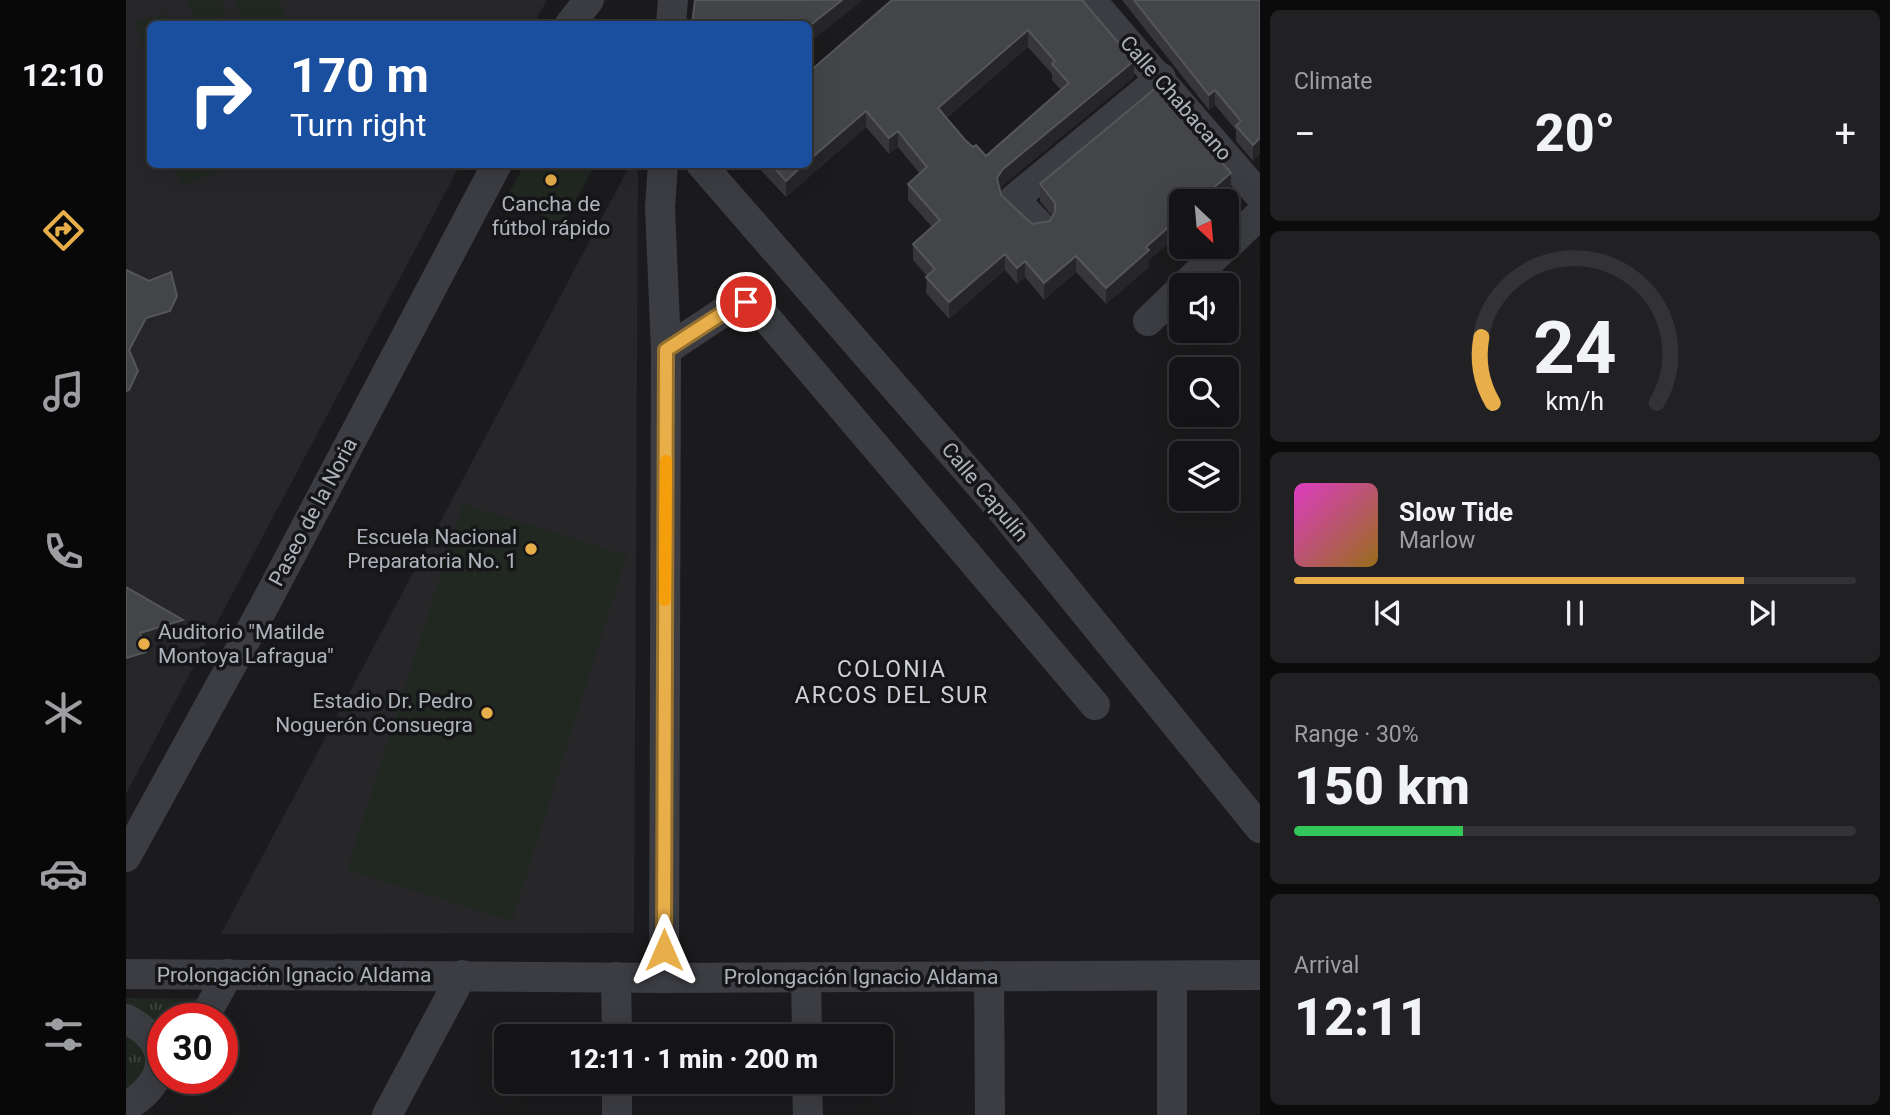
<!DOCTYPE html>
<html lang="en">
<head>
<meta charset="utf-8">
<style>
	:root { --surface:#141416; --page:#212123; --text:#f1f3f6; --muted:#9d9ea1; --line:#333335; --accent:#e7ae49 }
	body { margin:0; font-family:Roboto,sans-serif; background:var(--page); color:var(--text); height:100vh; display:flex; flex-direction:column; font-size:26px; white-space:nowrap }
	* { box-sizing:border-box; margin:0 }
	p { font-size:23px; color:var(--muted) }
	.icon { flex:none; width:38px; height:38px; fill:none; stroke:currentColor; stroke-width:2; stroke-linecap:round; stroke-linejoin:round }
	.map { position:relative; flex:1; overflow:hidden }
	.panel { display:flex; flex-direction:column; gap:10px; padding:10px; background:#0b0b0c; width:630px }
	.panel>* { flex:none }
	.guide { position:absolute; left:21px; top:21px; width:665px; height:147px; border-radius:10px; box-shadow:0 7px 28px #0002,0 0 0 2px var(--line); background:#1a4fa0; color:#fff; overflow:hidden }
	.needle { width:46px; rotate:154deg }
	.fabs { position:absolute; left:1043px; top:189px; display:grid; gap:14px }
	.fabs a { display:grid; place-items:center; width:70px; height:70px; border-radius:10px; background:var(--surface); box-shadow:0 7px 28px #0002,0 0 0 2px var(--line); font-size:35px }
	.speed { position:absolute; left:21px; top:1003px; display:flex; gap:14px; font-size:35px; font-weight:700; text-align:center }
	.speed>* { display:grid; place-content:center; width:91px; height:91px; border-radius:50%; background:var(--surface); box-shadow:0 7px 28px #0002,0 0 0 2px var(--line); line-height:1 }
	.speed .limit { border:10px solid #d22; background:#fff; color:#111 }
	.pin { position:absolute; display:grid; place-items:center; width:60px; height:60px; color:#fff; margin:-30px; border:4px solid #fff; border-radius:50%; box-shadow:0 2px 7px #0007 }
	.me { position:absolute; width:77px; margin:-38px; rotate:0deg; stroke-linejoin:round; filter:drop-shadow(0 0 5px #0008) }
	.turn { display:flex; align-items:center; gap:24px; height:147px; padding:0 28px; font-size:32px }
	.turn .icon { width:91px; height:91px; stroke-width:2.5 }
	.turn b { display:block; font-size:49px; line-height:60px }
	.big { font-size:52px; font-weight:800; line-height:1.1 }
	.panel .card { flex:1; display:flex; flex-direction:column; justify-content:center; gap:10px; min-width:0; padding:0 24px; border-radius:10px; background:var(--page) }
	.panel .dial { align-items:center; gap:0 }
	.dial svg { height:182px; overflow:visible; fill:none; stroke:var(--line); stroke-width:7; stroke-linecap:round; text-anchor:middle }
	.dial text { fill:var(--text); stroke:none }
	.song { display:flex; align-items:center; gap:21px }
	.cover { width:84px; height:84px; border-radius:10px; background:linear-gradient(135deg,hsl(310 70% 55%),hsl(40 70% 35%)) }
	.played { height:7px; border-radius:4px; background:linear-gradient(90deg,var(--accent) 80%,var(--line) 80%) }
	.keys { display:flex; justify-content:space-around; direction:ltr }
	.heat { display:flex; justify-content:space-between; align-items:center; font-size:38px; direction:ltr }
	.charge { height:10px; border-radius:5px; background:linear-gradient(90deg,#34c759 30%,var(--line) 0) }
	.trip { position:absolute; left:368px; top:1024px; width:399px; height:70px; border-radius:10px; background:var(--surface); box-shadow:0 7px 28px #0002,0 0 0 2px var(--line); font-weight:800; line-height:70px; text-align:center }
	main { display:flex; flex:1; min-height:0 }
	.menu { display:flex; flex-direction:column; width:126px; justify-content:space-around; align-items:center; background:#080809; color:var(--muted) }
	.menu .icon { width:49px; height:49px }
	.menu .on { color:var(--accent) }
	.menu b { font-size:32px; color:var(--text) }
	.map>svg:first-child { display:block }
</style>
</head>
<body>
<main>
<nav class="menu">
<b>12:10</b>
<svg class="icon on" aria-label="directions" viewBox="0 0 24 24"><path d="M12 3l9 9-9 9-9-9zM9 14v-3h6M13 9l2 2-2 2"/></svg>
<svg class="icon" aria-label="music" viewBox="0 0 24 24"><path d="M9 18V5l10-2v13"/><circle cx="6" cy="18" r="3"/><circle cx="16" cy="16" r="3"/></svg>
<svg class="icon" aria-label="phone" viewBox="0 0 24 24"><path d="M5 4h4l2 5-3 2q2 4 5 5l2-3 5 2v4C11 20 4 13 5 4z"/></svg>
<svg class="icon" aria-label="climate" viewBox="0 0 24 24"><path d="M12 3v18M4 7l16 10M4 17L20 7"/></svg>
<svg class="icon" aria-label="car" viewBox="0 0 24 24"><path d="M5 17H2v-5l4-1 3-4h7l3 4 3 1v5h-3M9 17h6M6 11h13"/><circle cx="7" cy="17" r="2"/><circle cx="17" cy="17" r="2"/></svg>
<svg class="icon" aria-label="filters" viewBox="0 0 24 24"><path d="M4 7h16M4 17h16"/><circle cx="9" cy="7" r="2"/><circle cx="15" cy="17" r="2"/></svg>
</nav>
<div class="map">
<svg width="1134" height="1115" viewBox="0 0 1134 1115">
	<defs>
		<pattern id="grass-tufts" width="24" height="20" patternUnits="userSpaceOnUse" patternTransform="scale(1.75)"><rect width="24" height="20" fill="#212822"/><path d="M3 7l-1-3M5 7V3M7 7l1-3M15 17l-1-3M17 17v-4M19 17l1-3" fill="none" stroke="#3f4540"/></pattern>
	</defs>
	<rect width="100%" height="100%" fill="#1b1b1d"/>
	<g fill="#27272a">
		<path d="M0 0H421L408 24H24V164L334 165 0 794Z"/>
		<path d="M504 165H512L508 933 95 934Z"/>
	</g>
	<g fill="url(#grass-tufts)">
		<path d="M0 998 88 999 77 1018H37V1056L0 1014Z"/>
		<path d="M0 1030 9 1034 26 1065 0 1099Z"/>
	</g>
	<g fill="#212822">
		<path d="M62 0H95L100 16 70 24Z"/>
		<path d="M109 0H154L162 24H117Z"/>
		<path d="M39 13 43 24H24V68L10 23Z"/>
		<path d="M399 164 469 165 435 226 381 196Z"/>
		<path d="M47 165H94L96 171 54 185Z"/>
		<path d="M337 504 501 555 386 921 221 870Z"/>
	</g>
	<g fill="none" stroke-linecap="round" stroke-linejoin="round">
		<g stroke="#3c3d42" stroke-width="30">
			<path d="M965 0 1134 196"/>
			<path d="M444 24 463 0"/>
			<path d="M545 24 547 0"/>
			<path d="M537 164 534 207 540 350 538 978"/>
			<path d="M575 164 879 514 1134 828"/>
			<path d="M912 224 888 199 1035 78"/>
			<path d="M1101 246 1134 214"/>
			<path d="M1059 285 1099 247"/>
			<path d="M1022 321 1055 289"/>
			<path d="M540 350 602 309 620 302 631 307 969 705"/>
			<path d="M0 857 137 608 371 164"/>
			<path d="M0 974 538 978 1134 975"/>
			<path d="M863 976 864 1115"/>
			<path d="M490 977 491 1036"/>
			<path d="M680 977 681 1036"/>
			<path d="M78 1018 102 974"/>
			<path d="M0 1019C48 1043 43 1081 0 1107"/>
			<path d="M491 1082V1115"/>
			<path d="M681 1082 682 1115"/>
			<path d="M261 1115 336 975"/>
			<path d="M1046 1115V977"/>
		</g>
	</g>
	<g fill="#37373b" fill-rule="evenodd">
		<path d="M766 0H956L1008 77 877 185 874 190 875 195 906 224 924 221 926 216 914 201V184L1105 189 1023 260V267L980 304 950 272 918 300 899 277 891 284 879 270 823 319 800 293 801 276 787 260V244L806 227 782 200V184L794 174 772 147 763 154 740 127 660 197 629 164H682ZM902 47 926 74V80L935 90 860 156 839 140 820 118Z"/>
		<path d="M996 0H1134L1127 161 1110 141V130L1089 105 1083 110Z"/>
	</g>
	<g fill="#262629">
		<path d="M716 0H737L682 44V27Z"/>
		<path d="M902 30V47L812 124V108Z"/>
		<path d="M1008 61V77L877 185 871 194V178L877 169Z"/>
		<path d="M1089 90V105L1083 110V95Z"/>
		<path d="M740 111V127L660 197V181L678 164H682V161Z"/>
		<path d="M772 131V147L763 154V138Z"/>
		<path d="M1134 138V154L1127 161V145Z"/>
		<path d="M1105 173V189L1091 201H1072Z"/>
		<path d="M1055 216V232L1023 260V267L980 304V288L1020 247Z"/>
		<path d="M879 254V270L823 319V302Z"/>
		<path d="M950 256V272L918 300V283Z"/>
		<path d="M899 261V277L891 284V268Z"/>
		<path d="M51 296V313L44 329 20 336 3 368V350L20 318Z"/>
		<path d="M12 371V389L3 408H0V391Z"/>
		<path d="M57 620V638L14 651V633Z"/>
		<path d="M20 652V670L0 675V658Z"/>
	</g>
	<g fill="#444548" stroke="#54565a" stroke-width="2" fill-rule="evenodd">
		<path d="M569 0H716L682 27V24H566Z"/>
		<path d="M766 0H956L1008 61 877 169 871 178 875 195 906 224 924 221 929 212V203L914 184 1031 87 1105 173 1072 201H1055V216L1020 247 1023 250 980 288 950 256 918 283 899 261 891 268 879 254 823 302 800 277 809 269 787 244 814 220 782 184 801 167 772 131 763 138 740 111 682 161V73ZM902 30 929 61 926 64 943 83 860 156 850 145 847 147 839 140 812 108Z"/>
		<path d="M1008 0H1134V138L1127 145 1110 126 1115 121 1089 90 1083 95Z"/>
		<path d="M645 164H678L660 181Z"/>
		<path d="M0 270 23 281 45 272 51 296 44 311 20 318 3 350 12 371 3 390 0 391Z"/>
		<path d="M0 587 57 620 14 633 20 652 0 658Z"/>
	</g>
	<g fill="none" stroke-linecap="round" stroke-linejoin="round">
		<g stroke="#96712f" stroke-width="18">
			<path id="route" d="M538 950 540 350 603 309 620 302"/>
		</g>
		<use href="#route" stroke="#e7ae49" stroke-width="12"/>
		<path stroke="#f59e0b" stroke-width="12" d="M539 600 540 461"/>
	</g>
	<g fill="#e7ae49" stroke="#161618" stroke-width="2.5">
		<circle cx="425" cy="180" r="7"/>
		<circle cx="405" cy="549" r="7"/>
		<circle cx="18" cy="644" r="7"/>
		<circle cx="361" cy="713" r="7"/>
	</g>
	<g text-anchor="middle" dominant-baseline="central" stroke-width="7" stroke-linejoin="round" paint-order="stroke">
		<g font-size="21" fill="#aeb3bb" stroke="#161618">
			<text transform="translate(1050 98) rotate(49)">Calle Chabacano</text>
			<text transform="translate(859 492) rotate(50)">Calle Capulín</text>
			<text transform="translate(187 512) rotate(-62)">Paseo de la Noria</text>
			<text x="168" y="975">Prolongación Ignacio Aldama</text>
			<text x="735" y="977">Prolongación Ignacio Aldama</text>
		</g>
		<g font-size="21" fill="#aeb3bb" stroke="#161618" text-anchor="end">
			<text x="425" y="204" text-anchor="middle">Cancha de<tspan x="425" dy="24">fútbol rápido</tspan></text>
			<text x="391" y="537">Escuela Nacional<tspan x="391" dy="24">Preparatoria No. 1</tspan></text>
			<text x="32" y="632" text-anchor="start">Auditorio "Matilde<tspan x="32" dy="24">Montoya Lafragua"</tspan></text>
			<text x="347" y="701">Estadio Dr. Pedro<tspan x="347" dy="24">Noguerón Consuegra</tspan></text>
		</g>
		<g font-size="23" letter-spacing="2" fill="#cfd1d8" stroke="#161618">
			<text x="766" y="669">COLONIA<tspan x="766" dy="26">ARCOS DEL SUR</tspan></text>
		</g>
	</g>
</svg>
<div class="fabs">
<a><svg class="needle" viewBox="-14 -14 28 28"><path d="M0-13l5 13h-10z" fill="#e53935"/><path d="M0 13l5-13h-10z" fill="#9d9ea1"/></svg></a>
<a><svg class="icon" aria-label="sound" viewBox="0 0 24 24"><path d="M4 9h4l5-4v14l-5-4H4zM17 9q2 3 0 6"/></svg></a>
<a><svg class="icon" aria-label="search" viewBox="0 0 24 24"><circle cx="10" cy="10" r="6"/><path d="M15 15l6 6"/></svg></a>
<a><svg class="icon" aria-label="layers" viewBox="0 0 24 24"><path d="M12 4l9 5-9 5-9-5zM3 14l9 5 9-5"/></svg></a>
</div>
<div class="speed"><div class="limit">30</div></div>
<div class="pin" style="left:620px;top:302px;background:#d93025"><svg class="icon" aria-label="arrive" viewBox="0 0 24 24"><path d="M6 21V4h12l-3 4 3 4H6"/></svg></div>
<svg class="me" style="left:538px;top:950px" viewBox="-20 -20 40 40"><path d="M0-17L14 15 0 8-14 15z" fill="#e7ae49" stroke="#fff" stroke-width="4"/></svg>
<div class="trip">12:11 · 1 min · 200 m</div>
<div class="guide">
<div class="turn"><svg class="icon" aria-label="right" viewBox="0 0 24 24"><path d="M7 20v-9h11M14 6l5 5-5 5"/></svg><div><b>170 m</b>Turn right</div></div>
</div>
</div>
<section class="panel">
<div class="card"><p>Climate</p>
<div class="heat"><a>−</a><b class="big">20°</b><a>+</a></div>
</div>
<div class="card dial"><svg viewBox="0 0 100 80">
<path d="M14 69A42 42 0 1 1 86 69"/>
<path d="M14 69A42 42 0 0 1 9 40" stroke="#e7ae49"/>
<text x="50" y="56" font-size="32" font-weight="700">24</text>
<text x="50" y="72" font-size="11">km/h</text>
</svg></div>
<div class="card">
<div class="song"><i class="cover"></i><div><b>Slow Tide</b><p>Marlow</p></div></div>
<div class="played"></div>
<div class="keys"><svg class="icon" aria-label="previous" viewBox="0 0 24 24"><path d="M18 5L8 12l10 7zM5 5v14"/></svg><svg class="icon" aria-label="pause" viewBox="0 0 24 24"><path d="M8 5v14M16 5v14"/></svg><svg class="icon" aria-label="next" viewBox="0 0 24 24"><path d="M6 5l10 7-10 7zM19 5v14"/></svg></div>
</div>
<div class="card"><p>Range · 30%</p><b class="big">150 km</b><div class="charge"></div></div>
<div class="card"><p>Arrival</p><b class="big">12:11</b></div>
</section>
</main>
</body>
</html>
